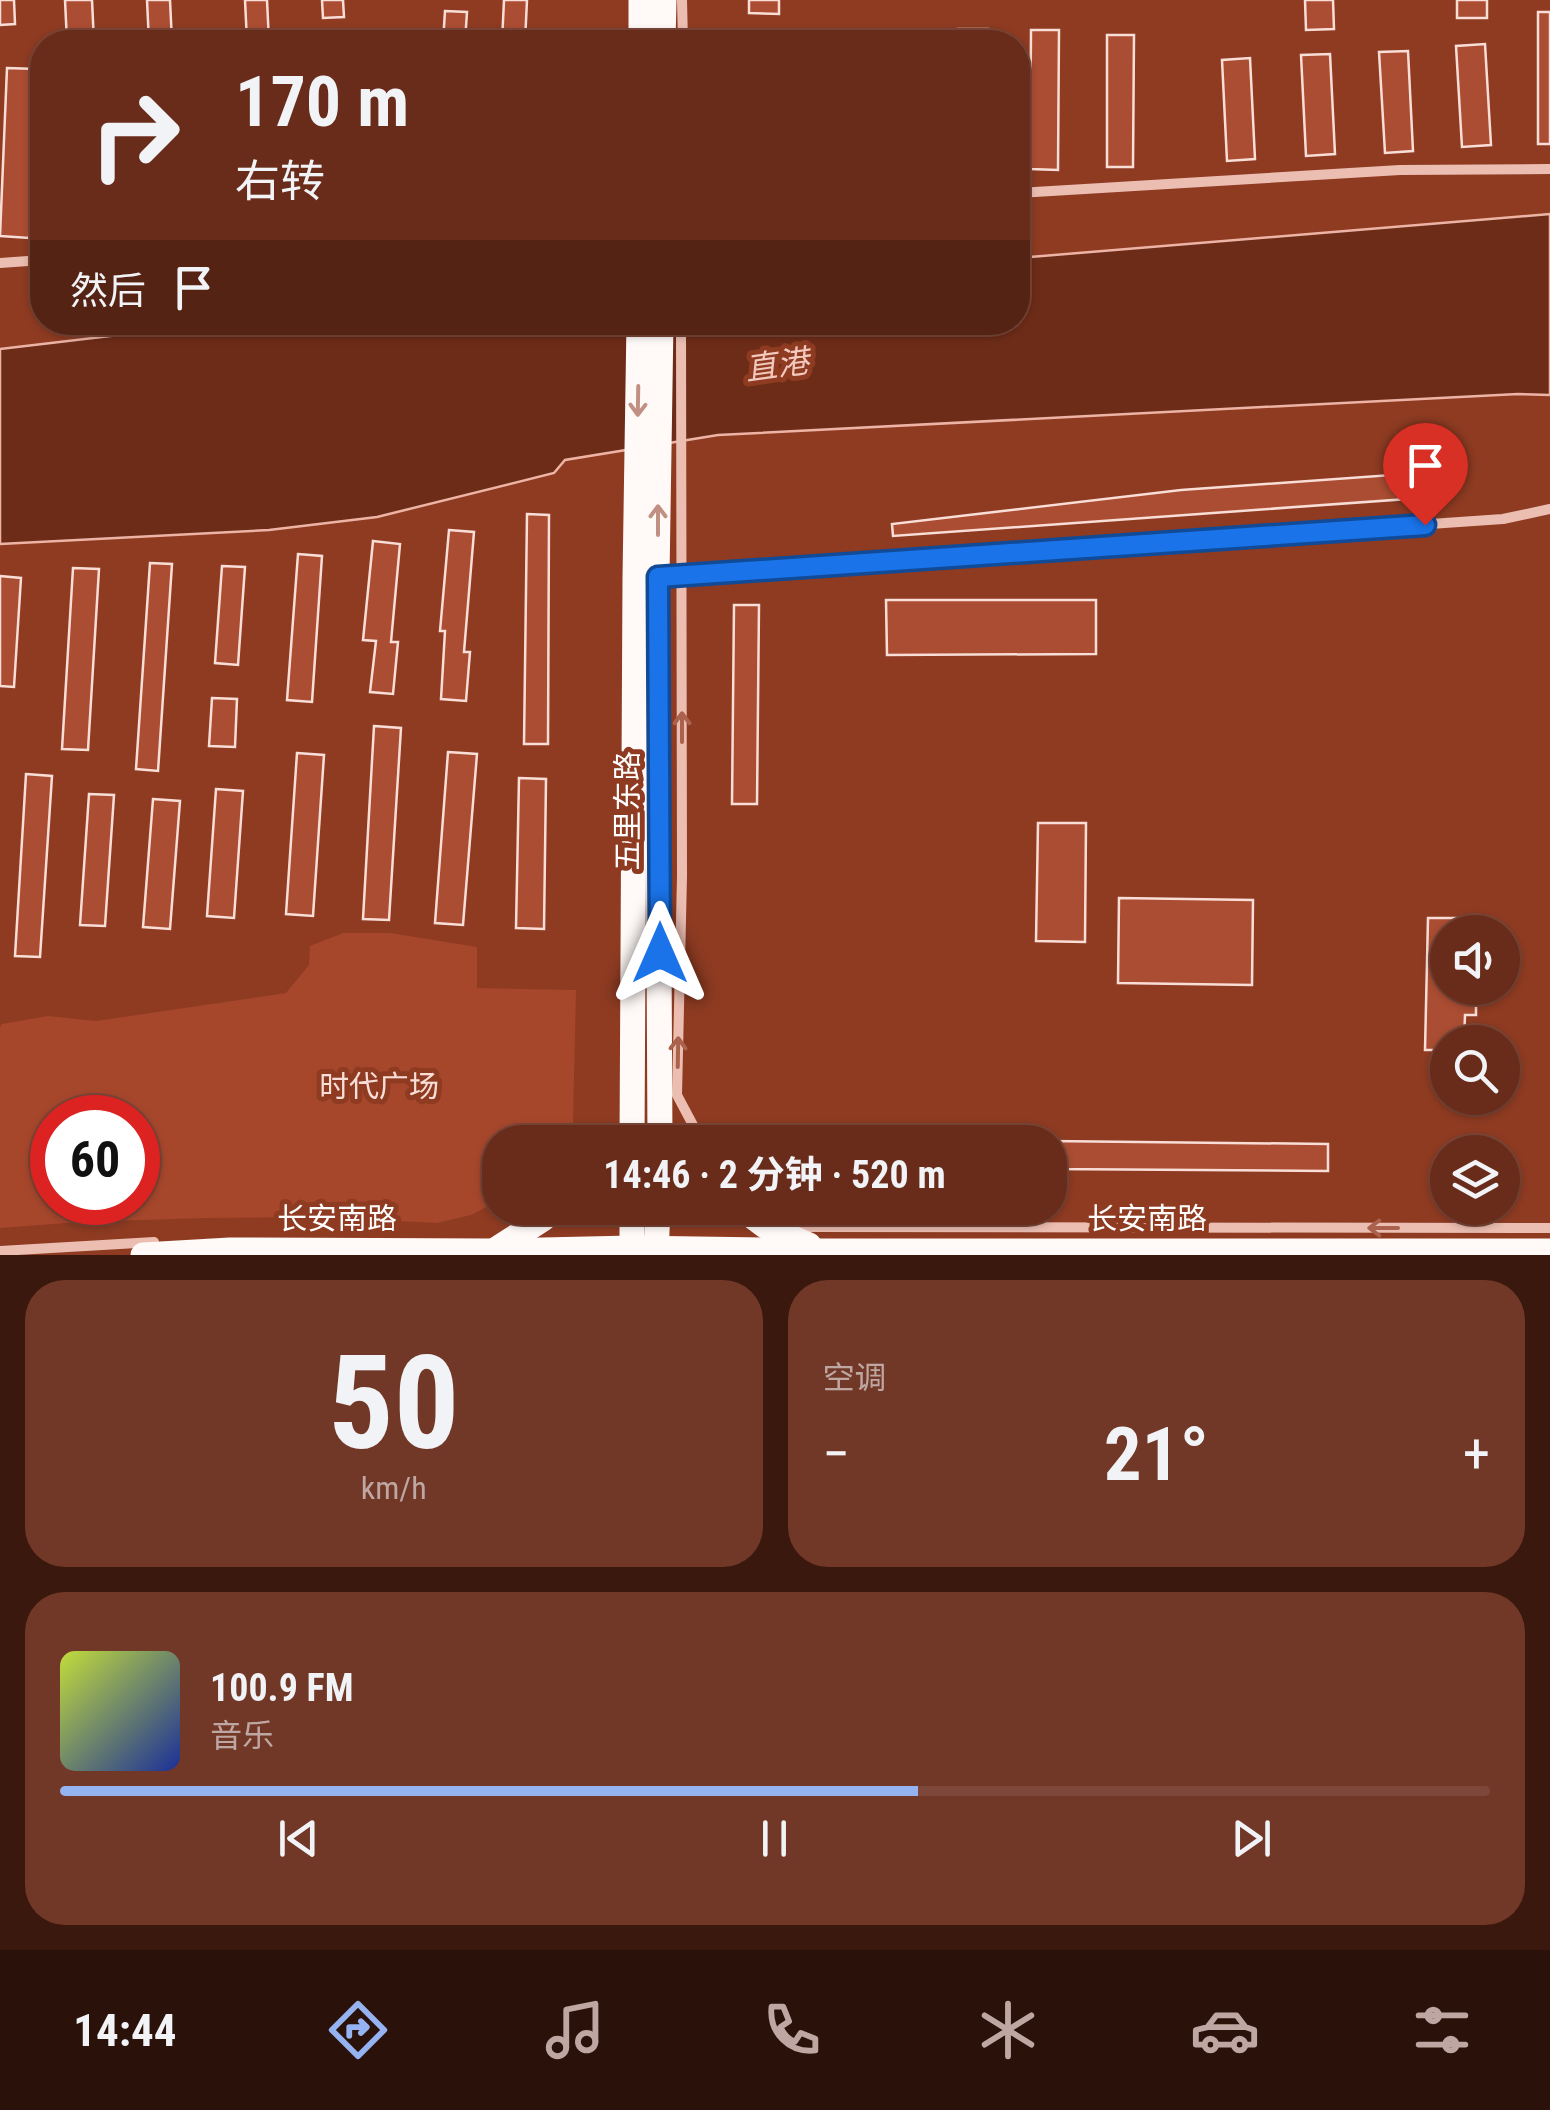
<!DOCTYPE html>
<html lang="zh">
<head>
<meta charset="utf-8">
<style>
	:root { --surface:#6a2c1a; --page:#723827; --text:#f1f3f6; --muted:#bea7a2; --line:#7d4839; --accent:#95b2f1 }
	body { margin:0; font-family:"Roboto Condensed","Noto Sans SC",sans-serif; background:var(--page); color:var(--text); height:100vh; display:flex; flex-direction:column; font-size:38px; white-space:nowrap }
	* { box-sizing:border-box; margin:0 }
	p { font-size:32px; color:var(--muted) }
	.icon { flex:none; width:55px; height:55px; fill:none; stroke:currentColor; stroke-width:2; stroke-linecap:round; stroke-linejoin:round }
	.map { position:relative; height:1255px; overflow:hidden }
	.details { display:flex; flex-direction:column; gap:25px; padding:25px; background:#3a180e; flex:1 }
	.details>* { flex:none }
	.banner { position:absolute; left:30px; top:30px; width:1000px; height:305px; border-radius:40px; box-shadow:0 2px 8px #0004,0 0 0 2px var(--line); background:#6a2c1a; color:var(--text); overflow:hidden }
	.controls { position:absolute; left:1430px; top:915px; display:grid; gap:20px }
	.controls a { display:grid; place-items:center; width:90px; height:90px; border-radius:50%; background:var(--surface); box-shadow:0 2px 8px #0004,0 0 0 2px var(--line); font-size:50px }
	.speed { position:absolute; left:30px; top:1095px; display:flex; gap:20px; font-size:50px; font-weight:700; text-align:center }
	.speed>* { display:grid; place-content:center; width:130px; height:130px; border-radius:50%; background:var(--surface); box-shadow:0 2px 8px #0004,0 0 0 2px var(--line); line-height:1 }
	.speed .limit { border:15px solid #d22; background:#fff; color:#111 }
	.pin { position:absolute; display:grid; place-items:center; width:85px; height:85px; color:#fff; margin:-102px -42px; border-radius:50% 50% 50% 0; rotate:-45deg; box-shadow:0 0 10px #0007 }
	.pin .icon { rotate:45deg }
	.me { position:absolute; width:110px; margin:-55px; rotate:0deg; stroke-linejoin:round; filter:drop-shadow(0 0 8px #0008) }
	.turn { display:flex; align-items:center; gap:35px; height:210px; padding:0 40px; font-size:45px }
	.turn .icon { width:130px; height:130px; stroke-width:2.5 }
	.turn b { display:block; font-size:70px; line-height:85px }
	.then { display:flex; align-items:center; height:95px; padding:0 40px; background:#0003; gap:20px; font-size:38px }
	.big { font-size:75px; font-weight:700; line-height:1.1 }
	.details .widget { flex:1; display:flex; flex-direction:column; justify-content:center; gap:15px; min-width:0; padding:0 35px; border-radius:40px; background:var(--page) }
	.details .dial { align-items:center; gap:0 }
	.dial b { font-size:130px; line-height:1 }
	.song { display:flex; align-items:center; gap:30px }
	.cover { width:120px; height:120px; border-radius:15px; background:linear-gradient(135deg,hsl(70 70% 55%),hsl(230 70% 35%)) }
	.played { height:10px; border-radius:5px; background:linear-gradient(90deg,var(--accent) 60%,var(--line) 60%) }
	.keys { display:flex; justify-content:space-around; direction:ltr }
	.heat { display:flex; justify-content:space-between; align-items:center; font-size:55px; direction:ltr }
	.details .tiles { flex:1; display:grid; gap:25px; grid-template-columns:1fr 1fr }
	.widget:last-child { grid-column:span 2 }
	.trip { position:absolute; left:482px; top:1125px; width:585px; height:100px; border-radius:40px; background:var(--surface); box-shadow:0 2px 8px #0004,0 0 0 2px var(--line); font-weight:700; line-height:100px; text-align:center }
	.dock { display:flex; height:160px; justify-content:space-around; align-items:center; background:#2a120a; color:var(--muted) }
	.dock .icon { width:70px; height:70px }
	.dock .on { color:var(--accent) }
	.dock b { font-size:45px; color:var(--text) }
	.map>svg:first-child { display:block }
</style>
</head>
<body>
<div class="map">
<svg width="1550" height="1255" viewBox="0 0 1550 1255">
	<rect width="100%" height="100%" fill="#8e3b22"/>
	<path fill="#a6472c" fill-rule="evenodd" d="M343 933H390L477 947V988L576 990 573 1122 566 1137 560 1142H500V1199L498 1201 471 1215 437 1223 316 1217 206 1218 80 1222 0 1228V1027L2 1024 48 1016 96 1021 286 993 309 965 310 946ZM52 1118H138V1202H52Z"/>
	<path fill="#6d2c18" stroke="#edb4a6" stroke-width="2.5" d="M1550 214V395L1518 394 718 435 565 460 554 473 377 517 269 530 0 544V349L178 328 203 333 297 323 1018 322V258Z"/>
	<g fill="#ab4d32" stroke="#f9ded7" stroke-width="2.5">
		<path d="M0 0H14L15 24 0 25Z"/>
		<path d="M65 0H92L94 42H67Z"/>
		<path d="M147 0H170L172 42H149Z"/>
		<path d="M245 0H267L269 41 247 42Z"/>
		<path d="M322 0H343L344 17 323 18Z"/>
		<path d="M504 0H527L525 42H502Z"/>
		<path d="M749 0H779V14L749 13Z"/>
		<path d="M1305 0H1333L1334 29 1306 30Z"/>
		<rect x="1457" y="0" width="30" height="18"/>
		<path d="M445 11 467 12 465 42H443Z"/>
		<rect x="1538" y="12" width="12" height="132"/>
		<rect x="958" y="29" width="30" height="13"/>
		<rect x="879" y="30" width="29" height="12"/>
		<path d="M1031 30H1059L1058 170 1030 169Z"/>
		<path d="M1107 35H1134L1133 167H1107Z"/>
		<path d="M1485 44 1491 145 1462 147 1456 46Z"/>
		<path d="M1408 51 1413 151 1385 153 1379 52Z"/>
		<path d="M1330 54 1335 154 1306 156 1301 55Z"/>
		<path d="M1250 58 1255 159 1227 161 1222 60Z"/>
		<path d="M7 68 36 69 29 238 0 236Z"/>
		<path d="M1447 471 1449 496 893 536 892 524 1181 490Z"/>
		<path d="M527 514 549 515 548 744H524Z"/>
		<path d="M449 530 474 532 464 652H470L466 701 441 699 445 631H440Z"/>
		<path d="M373 541 400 544 391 642H398L393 694 370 692 376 641 363 640Z"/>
		<path d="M298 554 322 556 312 702 287 700Z"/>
		<path d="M150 563 172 564 158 771 136 769Z"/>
		<path d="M222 566 245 567 238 665 215 663Z"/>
		<path d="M73 568 99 569 88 750 62 749Z"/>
		<path d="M0 576 21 578 14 687 0 686Z"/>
		<path d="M886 600H1096V654L887 655Z"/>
		<path d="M734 605H759L757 804H732Z"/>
		<path d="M212 698 237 699 235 747 209 746Z"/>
		<path d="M374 726 401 728 389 920 363 919Z"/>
		<path d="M448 752 477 754 463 925 435 923Z"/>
		<path d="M297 753 324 755 313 916 286 914Z"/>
		<path d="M26 774 52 776 40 957 15 956Z"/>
		<path d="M519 778 546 779 544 929 516 928Z"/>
		<path d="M216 789 243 791 234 918 207 916Z"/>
		<path d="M89 794 114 795 105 926 80 925Z"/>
		<path d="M153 799 180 801 170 929 143 927Z"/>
		<path d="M1038 823H1086L1085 942 1036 941Z"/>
		<path d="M1119 898 1253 900 1252 985 1118 983Z"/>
		<path d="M1428 918H1467V932H1448V988H1476V1015H1465L1464 1042H1448V1050H1425Z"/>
		<path d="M1050 1141 1328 1144V1171L1050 1169Z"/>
	</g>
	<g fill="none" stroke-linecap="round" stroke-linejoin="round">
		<g stroke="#ecbeb2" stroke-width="10">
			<path d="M682 0 683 42"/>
			<path d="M1018 193 1400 170 1550 169"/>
			<path d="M0 263 42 260"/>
			<path d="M681 322 682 876 677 1095 702 1142"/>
			<path d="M656 577 1503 519 1550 509"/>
			<path d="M772 1208 808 1227 1550 1228"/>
			<path d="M0 1251 154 1242"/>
		</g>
		<g stroke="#fff9f7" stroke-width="25">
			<path d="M641 42V0"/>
			<path d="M663 42 664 0"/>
			<path d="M632 1142 635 578 639 322"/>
			<path d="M660 1142 657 577 661 322"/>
			<path d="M741 1208 765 1226 809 1245"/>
			<path d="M495 1250 543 1219 556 1208"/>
			<path d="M143 1255 230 1250 493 1251 632 1248 823 1251H1550"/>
			<path d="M632 1255V1208"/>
			<path d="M656 1255 658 1208"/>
		</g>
	</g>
	<defs><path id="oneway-shaft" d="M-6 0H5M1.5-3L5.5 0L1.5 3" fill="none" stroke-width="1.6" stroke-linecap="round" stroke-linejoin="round" transform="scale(2.5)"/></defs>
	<g stroke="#c19082">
		<use href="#oneway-shaft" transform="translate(638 401) rotate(91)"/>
		<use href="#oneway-shaft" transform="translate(658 520) rotate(-90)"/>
	</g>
	<g stroke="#aa624d">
		<use href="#oneway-shaft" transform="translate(682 727) rotate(-90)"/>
		<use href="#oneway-shaft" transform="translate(678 1052) rotate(-89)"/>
		<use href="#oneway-shaft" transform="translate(1383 1228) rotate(-180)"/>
	</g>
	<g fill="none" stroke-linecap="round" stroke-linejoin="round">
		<g stroke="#114b97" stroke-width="25">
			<path id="route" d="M660 953 658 577 1425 525"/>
		</g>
		<use href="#route" stroke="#1a73e8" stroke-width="18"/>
	</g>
	<g text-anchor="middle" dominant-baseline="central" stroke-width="10" stroke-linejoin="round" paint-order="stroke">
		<g font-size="30" fill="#fff" stroke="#8e3b22">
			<text transform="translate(627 811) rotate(-90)">五里东路</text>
			<text x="337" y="1218">长安南路</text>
			<text x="1147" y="1218">长安南路</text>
		</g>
		<g font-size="30" fill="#f9ded7" stroke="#8e3b22">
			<text x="379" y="1086">时代广场</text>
		</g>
		<g font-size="32" font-style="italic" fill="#f3c9be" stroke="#8e3b22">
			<text transform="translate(777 365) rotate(-8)">直港</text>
		</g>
	</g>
</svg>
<div class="controls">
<a><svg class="icon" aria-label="sound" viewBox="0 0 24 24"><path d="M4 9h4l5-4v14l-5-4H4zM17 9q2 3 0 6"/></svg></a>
<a><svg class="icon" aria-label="search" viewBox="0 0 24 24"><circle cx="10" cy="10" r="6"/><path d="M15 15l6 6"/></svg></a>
<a><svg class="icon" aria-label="layers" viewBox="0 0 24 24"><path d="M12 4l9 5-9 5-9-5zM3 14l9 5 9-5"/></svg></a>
</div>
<div class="speed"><div class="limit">60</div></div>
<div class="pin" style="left:1425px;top:525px;background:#d93025"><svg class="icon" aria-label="arrive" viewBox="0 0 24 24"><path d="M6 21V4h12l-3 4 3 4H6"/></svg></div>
<svg class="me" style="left:660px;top:953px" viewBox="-20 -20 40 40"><path d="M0-17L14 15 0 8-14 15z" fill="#1a73e8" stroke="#fff" stroke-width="4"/></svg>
<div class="trip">14:46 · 2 分钟 · 520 m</div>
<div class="banner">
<div class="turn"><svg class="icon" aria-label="right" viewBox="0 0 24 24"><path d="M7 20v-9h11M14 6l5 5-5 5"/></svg><div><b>170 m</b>右转</div></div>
<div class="then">然后<svg class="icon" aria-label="arrive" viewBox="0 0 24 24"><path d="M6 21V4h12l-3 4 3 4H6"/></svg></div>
</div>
</div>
<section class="details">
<div class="tiles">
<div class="widget dial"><b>50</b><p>km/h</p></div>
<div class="widget"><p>空调</p>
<div class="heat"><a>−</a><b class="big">21°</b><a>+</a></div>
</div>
<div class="widget">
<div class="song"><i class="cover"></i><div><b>100.9 FM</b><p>音乐</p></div></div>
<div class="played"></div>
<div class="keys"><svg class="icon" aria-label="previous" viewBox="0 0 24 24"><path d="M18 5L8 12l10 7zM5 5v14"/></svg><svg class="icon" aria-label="pause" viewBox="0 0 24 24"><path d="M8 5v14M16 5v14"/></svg><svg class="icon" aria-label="next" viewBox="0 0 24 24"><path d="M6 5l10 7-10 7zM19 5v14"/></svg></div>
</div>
</div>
</section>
<nav class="dock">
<b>14:44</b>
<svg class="icon on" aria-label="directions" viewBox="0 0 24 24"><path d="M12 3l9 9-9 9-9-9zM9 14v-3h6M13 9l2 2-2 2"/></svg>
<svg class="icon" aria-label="music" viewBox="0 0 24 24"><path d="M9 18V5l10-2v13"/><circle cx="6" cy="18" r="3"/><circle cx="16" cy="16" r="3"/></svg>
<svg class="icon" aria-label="phone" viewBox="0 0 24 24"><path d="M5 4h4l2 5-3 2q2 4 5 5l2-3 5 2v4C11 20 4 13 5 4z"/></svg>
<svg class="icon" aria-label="climate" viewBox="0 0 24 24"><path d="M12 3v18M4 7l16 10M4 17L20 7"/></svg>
<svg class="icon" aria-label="car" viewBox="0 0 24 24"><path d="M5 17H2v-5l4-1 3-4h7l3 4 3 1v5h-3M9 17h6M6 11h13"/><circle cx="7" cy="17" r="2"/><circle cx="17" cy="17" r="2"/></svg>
<svg class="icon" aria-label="filters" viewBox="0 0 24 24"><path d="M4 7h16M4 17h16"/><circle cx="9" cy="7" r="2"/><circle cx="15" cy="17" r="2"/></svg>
</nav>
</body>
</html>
